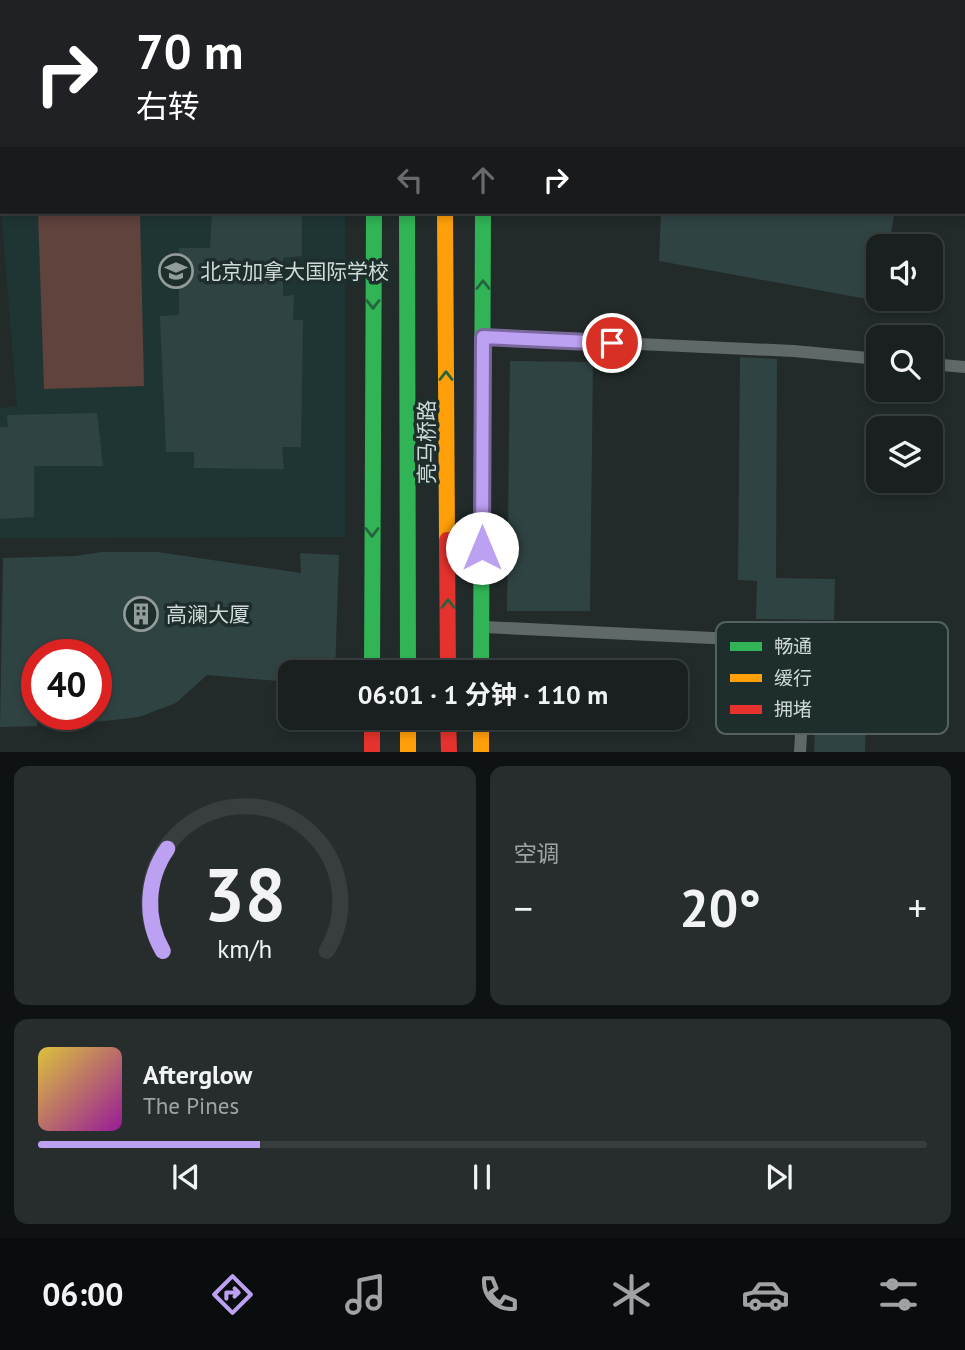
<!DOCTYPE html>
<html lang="zh">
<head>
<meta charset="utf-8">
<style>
	:root { --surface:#1a2020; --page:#272d2d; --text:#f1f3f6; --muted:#9fa3a5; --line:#383e3e; --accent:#bca0f2 }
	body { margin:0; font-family:"PT Sans","Noto Sans SC",sans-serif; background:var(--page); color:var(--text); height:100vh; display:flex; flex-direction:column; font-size:26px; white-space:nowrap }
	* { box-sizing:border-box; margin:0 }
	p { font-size:23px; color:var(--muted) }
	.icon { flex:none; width:38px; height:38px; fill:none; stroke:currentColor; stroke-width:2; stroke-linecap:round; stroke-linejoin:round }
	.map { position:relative; height:752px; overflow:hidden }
	.drawer { display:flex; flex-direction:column; gap:14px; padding:14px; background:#0e1212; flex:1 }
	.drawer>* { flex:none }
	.guide { position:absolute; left:0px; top:0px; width:966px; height:214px; box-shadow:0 4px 10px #0003,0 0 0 2px var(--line); background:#202124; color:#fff; overflow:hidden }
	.controls { position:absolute; left:866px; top:234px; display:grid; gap:14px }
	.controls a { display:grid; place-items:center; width:77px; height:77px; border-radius:14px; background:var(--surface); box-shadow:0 4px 10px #0003,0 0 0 2px var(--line); font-size:35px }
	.speed { position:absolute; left:21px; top:639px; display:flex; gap:14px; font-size:35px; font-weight:700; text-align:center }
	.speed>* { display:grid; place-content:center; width:91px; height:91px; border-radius:50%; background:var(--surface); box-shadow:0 4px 10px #0003,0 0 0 2px var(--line); line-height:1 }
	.speed .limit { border:10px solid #d22; background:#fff; color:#111 }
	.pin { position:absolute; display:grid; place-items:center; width:60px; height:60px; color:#fff; margin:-30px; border:4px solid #fff; border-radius:50%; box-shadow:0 2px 7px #0007 }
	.me { position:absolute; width:77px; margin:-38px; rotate:0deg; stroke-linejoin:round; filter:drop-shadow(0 0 5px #0008) }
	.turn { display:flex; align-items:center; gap:24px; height:147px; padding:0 21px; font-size:32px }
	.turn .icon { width:91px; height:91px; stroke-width:2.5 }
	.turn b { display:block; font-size:49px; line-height:60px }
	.lanes { display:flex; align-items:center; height:66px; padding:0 21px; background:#0003; justify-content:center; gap:35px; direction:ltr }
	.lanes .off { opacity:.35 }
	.big { font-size:52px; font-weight:700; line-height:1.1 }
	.drawer .card { flex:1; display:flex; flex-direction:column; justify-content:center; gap:10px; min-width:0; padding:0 24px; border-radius:14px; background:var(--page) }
	.drawer .dial { align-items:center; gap:0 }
	.dial svg { height:182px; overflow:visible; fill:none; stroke:var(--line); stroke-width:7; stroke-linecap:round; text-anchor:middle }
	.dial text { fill:var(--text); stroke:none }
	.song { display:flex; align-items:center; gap:21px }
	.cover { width:84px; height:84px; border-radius:10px; background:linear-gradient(135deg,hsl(50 70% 55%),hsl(300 70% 35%)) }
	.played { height:7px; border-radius:4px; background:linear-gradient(90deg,var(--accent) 25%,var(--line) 25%) }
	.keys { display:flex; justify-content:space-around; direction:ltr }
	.heat { display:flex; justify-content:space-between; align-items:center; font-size:38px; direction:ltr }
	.drawer .tiles { flex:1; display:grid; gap:14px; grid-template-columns:1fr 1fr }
	.card:last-child { grid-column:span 2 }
	.trip { position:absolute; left:278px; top:660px; width:410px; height:70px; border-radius:14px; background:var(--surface); box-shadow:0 4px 10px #0003,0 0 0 2px var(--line); font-weight:700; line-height:70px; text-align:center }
	.tabs { display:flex; height:112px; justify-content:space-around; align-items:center; background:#0a0d0d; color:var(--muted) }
	.tabs .icon { width:49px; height:49px }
	.tabs .current { color:var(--accent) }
	.tabs b { font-size:32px; color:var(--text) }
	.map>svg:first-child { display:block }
</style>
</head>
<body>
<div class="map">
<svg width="965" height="752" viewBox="0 0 965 752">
	<rect width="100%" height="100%" fill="#222a2a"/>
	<path fill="#1f3534" d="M0 0H345L2 2V212H345V537L0 538V408L17 406 0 198Z"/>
	<path fill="#5f433c" d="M38 212H140L144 386 44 389Z"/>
	<g fill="#304343">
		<path d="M212 212H302V256L283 258V296L294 295 293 320H303L301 447H282L284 469 194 468V452H166L160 316 179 315V248H210Z"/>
		<path d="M661 212H895L888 247H878V301L659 261Z"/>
		<path d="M740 357 777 359 776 578 835 579 834 620 756 619 757 581 738 580Z"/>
		<path d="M510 361 593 362 590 611H507Z"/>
		<path d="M97 413 103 466H34V517L0 519V427H8L7 415Z"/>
		<path d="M102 552H158L301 573 300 553 339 555 335 672H290V682L207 675 176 703 139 717 96 722V654H37V726L0 727 3 558 75 556Z"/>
		<path d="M818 659 868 661 865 752H814Z"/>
	</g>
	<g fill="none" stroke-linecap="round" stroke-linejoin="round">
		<g stroke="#606969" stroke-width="12">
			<path d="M487 337 794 351 878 359"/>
			<path d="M931 364 965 367"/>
			<path d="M485 627 875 646"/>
			<path d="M800 752 803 700"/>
		</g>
		<path stroke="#606969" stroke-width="26" d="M910 2V0"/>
		<g stroke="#30b455" stroke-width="16">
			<path d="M375 0V2"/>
			<path d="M407 0V2"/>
			<path d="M407 212 408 672"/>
			<path d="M372 672 374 212"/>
			<path d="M481 672 483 212"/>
		</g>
		<g stroke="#ff9f0a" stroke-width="16">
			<path d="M444 0V2"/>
			<path d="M445 212 447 540"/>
			<path d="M408 718V752"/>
			<path d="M481 718V752"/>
		</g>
		<g stroke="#e5322d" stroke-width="16">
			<path d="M471 0 481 2"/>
			<path d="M964 92H965"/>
			<path d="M447 540 448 672"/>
			<path d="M372 718V752"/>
			<path d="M448 718 449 752"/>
		</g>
	</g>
	<defs><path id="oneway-chevron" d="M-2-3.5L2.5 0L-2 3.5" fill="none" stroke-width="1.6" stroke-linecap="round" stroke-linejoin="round" transform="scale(1.75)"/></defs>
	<g stroke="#25643d">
		<use href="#oneway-chevron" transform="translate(483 285) rotate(-90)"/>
		<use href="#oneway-chevron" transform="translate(373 304) rotate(90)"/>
		<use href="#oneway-chevron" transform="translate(446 376) rotate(-90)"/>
		<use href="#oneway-chevron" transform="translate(372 532) rotate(90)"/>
		<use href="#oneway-chevron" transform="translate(448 604) rotate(-90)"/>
	</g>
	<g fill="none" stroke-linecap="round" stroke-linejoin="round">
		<g stroke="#7a689d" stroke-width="18">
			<path id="route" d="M482 548 483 337 612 343"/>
		</g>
		<use href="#route" stroke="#bca0f2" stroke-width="12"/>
	</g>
	<defs>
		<g id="school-ring" transform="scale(1.75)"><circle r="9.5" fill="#1e2e2d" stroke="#929c9b" stroke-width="1.5"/><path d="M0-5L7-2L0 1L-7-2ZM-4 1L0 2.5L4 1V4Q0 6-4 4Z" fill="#929c9b"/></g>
		<g id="building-ring" transform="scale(1.75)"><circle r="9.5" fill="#1e2e2d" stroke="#929c9b" stroke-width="1.5"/><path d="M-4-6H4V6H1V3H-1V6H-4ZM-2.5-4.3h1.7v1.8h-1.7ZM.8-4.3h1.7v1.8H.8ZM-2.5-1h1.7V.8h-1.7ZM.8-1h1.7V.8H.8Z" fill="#929c9b"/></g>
	</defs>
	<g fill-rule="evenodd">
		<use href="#school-ring" x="176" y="271"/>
		<use href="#building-ring" x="141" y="614"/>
	</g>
	<g text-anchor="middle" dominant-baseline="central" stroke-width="7" stroke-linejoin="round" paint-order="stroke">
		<g font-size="21" fill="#cfd9d8" stroke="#1e2e2d" text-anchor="start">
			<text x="200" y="271">北京加拿大国际学校</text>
			<text x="166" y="614">高澜大厦</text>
		</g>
		<g font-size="21" fill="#cfd9d8" stroke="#1e2e2d">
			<text transform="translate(426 442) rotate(-90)">亮马桥路</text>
		</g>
	</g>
	<rect x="716" y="622" width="232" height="112" rx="10" fill="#1e2e2d" stroke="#536160" stroke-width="2"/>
	<rect x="730" y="642" width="32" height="9" fill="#30b455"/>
	<rect x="730" y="674" width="32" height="8" fill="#ff9f0a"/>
	<rect x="730" y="705" width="32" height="9" fill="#e5322d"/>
	<g font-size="19" fill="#cfd9d8">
		<text x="774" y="653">畅通</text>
		<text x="774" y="685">缓行</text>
		<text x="774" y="716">拥堵</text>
	</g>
</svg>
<div class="controls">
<a><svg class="icon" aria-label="sound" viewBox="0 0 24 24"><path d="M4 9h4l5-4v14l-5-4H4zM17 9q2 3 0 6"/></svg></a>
<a><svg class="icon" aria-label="search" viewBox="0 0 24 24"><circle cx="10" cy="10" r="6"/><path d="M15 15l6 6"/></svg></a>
<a><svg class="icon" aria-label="layers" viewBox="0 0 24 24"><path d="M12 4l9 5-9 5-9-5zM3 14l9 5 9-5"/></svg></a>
</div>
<div class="speed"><div class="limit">40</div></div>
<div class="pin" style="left:612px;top:343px;background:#d93025"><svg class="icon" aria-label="arrive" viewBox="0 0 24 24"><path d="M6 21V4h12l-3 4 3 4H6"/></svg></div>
<svg class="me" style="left:482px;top:548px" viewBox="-20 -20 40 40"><circle r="19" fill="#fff"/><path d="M0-13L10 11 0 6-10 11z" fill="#bca0f2"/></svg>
<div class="trip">06:01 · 1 分钟 · 110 m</div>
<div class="guide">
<div class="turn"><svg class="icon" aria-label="right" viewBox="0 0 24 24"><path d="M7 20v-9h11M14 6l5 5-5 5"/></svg><div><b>70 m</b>右转</div></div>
<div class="lanes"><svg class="icon off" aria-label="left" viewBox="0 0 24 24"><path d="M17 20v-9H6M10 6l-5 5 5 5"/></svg><svg class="icon off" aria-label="ahead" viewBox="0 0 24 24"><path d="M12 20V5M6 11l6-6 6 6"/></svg><svg class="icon" aria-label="right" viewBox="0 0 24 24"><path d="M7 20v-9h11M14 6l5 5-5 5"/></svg></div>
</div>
</div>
<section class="drawer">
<div class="tiles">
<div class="card dial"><svg viewBox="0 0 100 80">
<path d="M14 69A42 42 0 1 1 86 69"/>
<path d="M14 69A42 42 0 0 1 16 24" stroke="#bca0f2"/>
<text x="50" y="56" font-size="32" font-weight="700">38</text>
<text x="50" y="72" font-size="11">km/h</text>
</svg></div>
<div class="card"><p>空调</p>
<div class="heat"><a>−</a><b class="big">20°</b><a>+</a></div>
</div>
<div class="card">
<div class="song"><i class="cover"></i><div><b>Afterglow</b><p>The Pines</p></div></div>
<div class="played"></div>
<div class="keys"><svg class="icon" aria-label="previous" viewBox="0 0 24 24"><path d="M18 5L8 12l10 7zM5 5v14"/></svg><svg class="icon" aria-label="pause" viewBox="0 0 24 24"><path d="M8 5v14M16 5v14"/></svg><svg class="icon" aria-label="next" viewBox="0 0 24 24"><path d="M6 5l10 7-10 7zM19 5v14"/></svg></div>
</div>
</div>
</section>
<nav class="tabs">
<b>06:00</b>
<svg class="icon current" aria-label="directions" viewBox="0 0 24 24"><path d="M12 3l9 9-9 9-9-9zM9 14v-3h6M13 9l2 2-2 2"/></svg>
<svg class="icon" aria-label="music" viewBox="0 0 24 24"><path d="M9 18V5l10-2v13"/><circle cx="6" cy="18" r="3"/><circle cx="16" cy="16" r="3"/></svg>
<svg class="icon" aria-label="phone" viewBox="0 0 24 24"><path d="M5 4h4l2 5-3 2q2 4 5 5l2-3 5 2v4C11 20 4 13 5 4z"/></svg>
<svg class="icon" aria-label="climate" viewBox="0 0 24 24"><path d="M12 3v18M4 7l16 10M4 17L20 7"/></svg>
<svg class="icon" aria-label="car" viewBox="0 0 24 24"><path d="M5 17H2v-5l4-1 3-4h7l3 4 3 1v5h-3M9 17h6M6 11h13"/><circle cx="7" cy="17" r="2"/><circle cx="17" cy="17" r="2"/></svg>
<svg class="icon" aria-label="filters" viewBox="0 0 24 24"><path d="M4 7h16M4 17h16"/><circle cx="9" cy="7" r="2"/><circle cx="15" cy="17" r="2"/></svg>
</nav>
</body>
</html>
